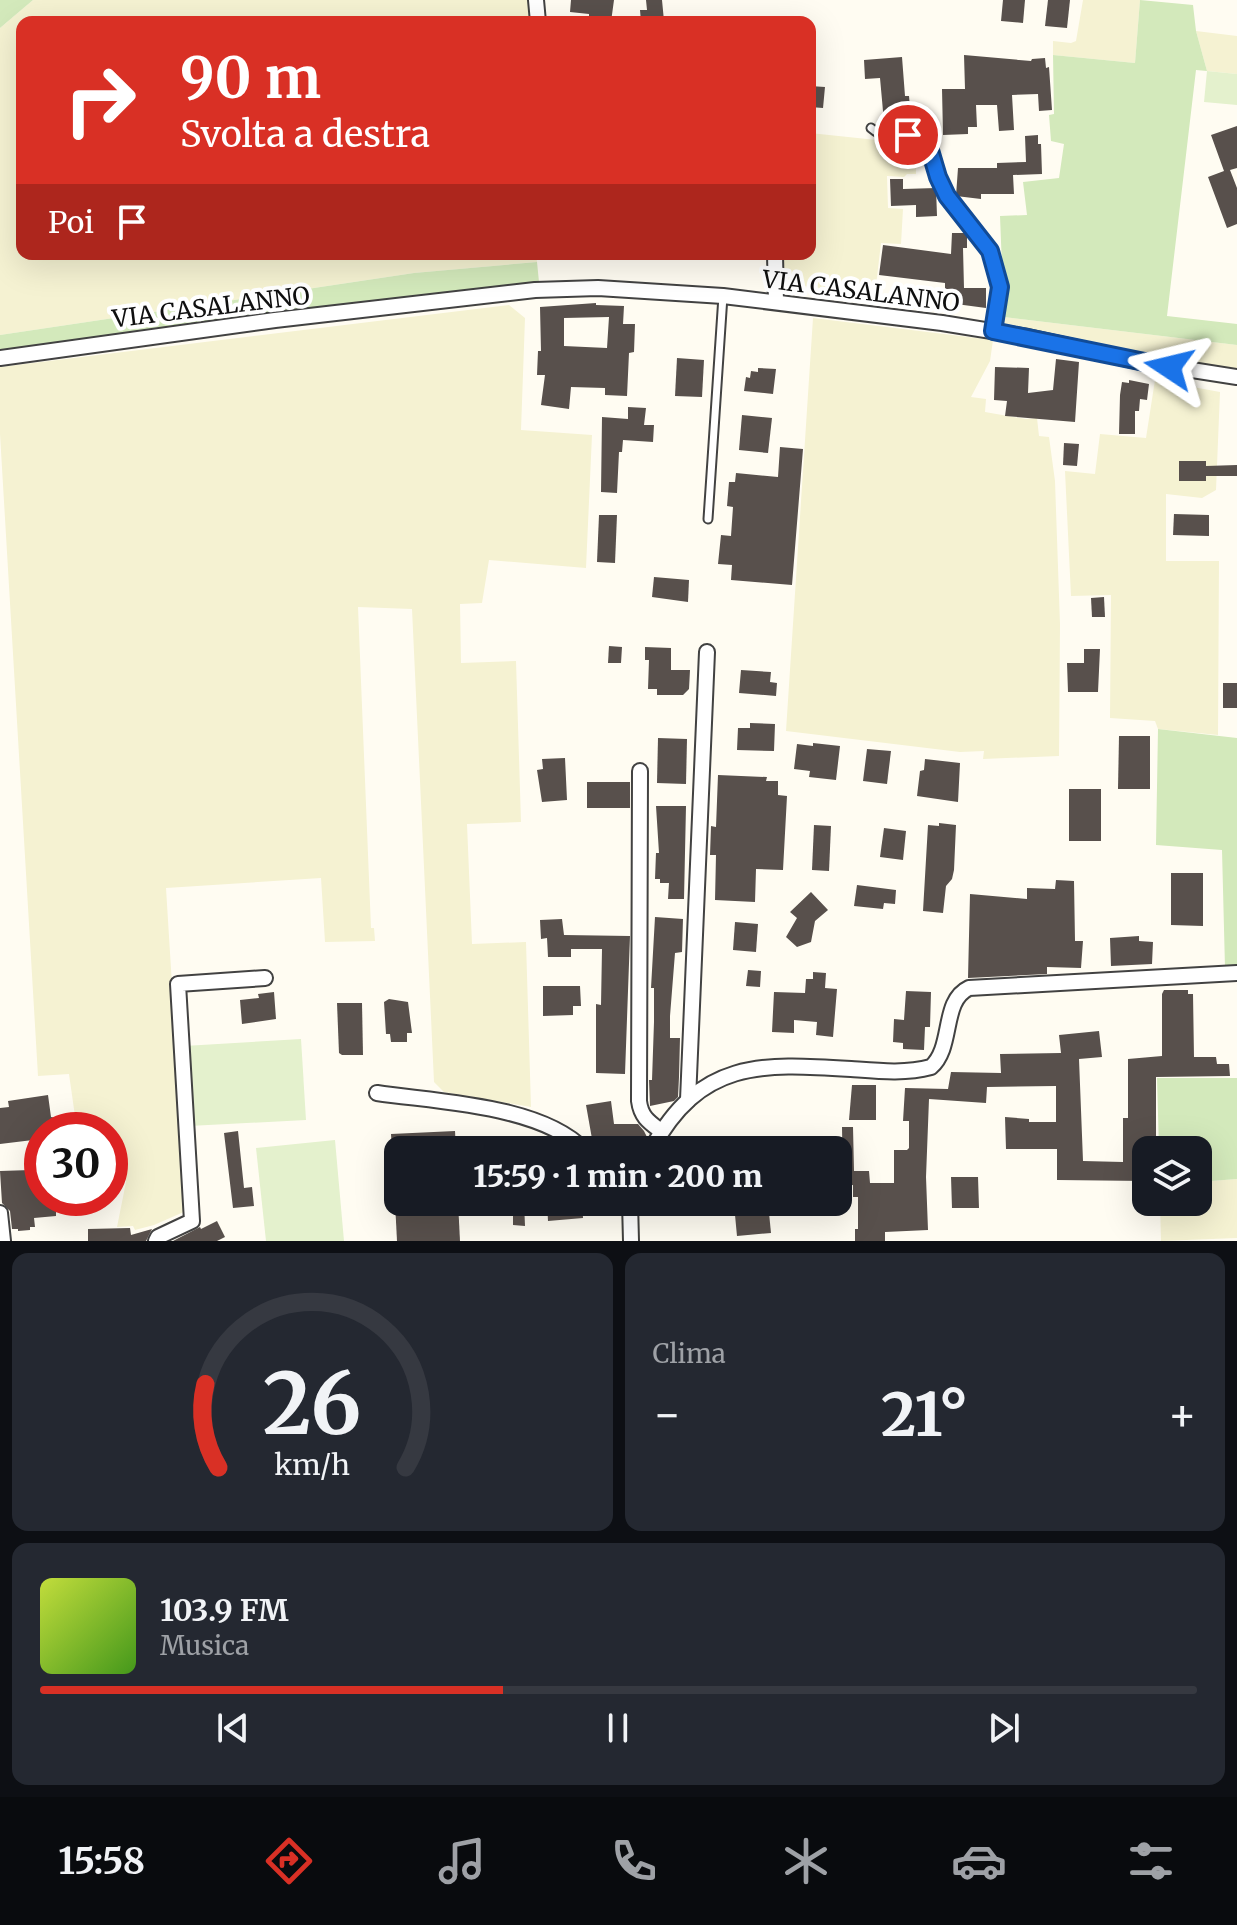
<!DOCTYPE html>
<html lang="it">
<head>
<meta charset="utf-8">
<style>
	:root { --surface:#171b24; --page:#242831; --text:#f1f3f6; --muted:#9ea1a6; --line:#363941; --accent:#d93025 }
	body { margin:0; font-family:Merriweather,serif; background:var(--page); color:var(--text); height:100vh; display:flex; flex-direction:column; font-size:30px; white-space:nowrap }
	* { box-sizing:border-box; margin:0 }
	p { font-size:26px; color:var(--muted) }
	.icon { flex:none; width:44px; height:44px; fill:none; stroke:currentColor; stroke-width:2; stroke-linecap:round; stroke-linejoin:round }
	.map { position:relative; height:1241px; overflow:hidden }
	.sheet { display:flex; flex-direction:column; gap:12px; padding:12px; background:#0d0f14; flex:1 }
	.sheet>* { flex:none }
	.guide { position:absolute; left:16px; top:16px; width:800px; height:244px; border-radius:16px; box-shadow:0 8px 32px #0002; background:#d93025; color:#fff; overflow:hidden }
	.controls { position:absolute; left:1132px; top:1136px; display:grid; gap:16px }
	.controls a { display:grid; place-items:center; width:80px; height:80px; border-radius:16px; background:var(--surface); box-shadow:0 8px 32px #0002; font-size:40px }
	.speed { position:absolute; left:24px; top:1112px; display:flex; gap:16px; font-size:40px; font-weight:700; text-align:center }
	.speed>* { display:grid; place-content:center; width:104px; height:104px; border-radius:50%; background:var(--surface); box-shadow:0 8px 32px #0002; line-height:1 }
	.speed .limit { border:12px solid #d22; background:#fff; color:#111 }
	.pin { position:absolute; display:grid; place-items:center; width:68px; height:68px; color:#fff; margin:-34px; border:4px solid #fff; border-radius:50%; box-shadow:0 2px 8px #0007 }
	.me { position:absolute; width:88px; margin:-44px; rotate:280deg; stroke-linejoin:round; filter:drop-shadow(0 0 6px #0008) }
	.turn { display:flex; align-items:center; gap:28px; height:168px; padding:0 32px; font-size:36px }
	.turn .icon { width:104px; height:104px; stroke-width:2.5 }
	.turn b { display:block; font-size:56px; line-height:68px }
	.then { display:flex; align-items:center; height:76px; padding:0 32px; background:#0003; gap:16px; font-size:30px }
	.big { font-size:60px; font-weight:800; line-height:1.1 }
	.sheet .tile { flex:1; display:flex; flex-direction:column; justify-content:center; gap:12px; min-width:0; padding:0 28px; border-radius:16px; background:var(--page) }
	.sheet .dial { align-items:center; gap:0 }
	.dial svg { height:208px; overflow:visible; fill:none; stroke:var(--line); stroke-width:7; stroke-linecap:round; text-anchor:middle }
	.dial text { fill:var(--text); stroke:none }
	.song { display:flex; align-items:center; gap:24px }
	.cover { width:96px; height:96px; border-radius:12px; background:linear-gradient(135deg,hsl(70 70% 55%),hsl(100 70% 35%)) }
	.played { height:8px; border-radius:4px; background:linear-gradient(90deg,var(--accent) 40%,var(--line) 40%) }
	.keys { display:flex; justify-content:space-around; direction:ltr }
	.heat { display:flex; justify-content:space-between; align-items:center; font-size:44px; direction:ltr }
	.sheet .tiles { flex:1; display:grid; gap:12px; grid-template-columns:1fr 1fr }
	.tile:last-child { grid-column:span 2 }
	.trip { position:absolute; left:384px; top:1136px; width:468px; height:80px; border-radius:16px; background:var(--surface); box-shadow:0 8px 32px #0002; font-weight:800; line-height:80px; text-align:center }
	.tabs { display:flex; height:128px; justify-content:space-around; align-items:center; background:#090b0e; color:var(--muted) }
	.tabs .icon { width:56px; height:56px }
	.tabs .active { color:var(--accent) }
	.tabs b { font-size:36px; color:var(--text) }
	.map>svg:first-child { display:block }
</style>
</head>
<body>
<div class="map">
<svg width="1237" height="1241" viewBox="0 0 1237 1241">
	<rect width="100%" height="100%" fill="#fffcf2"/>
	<g fill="#f5f2d2">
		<path d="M33 0H530L533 22H22V254H536L537 262 414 273 0 335V28Z"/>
		<path d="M1083 0H1140L1135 63 1053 55V41L1071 43 1076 41Z"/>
		<path d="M1196 31 1237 36V74L1207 71Z"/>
		<path d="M810 133 924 145 925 151 915 150 908 158 916 168V174H907L904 177 887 176 888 208 903 209 901 244 881 243 875 294 784 284 781 254H810Z"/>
		<path d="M509 305 525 318 521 430 592 435 586 568 489 560 482 603 460 604 461 663 516 661 521 822 467 824 472 944 526 942 531 1107 444 1092 434 1082 412 609 358 607 371 928H374L375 941 325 942 321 878 166 888 186 1211 154 1225 135 1230 133 1226 117 1227 126 1182 121 1162 110 1146V1130H77L69 1074 38 1076 0 434V367Z"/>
		<path d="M1004 317 1237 345V371L1150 357 1003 326Z"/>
		<path d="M813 318 993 340 990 361 971 397 986 399 985 412 1026 419 1037 418 1039 436 1049 437 1055 481 1060 624 1059 756 983 759 984 751 960 752 786 731Z"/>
		<path d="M1155 380 1220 392 1216 490 1202 498 1166 494V561H1219L1218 735 1158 729 1155 721 1110 718 1111 595 1071 596 1065 471 1095 474 1100 434 1146 438Z"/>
		<path d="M1237 1179V1238L1161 1241 1160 1202H1198V1182Z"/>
	</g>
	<g fill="#d3e9bb">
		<path d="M0 0H33L0 28Z"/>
		<path d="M1140 0 1193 5 1196 31 1207 71 1196 70 1167 316 1237 324V345L1004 317 1000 216 1027 215 1023 182 1059 178 1064 144 1051 141 1049 115 1054 114 1053 55 1135 63Z"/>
		<path d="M537 262 539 282 319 308 0 352V335L414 273Z"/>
		<path d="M1158 729 1237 738V967L1225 968 1222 850 1156 845Z"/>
		<path d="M1157 1078H1237V1179L1198 1182V1150H1159Z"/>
	</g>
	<g fill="#e4f1cd">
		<path d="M1207 71 1237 74V105L1204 102Z"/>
		<path d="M301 1039 306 1120 189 1126 184 1046Z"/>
		<path d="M335 1140 344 1241H266L256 1148Z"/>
	</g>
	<g fill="#58504c" fill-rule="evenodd">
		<path d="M571 0H614L611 22 589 20V14L570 12Z"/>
		<path d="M646 0H662L664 21 641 22 640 10H647Z"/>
		<path d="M1003 0H1025L1023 23 1001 21Z"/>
		<path d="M1048 0H1070L1067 28 1045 26Z"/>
		<path d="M964 55 1031 61 1032 59 1045 58 1046 68 1049 67 1052 110 1039 111 1038 94 1012 95 1014 130 999 131 997 105H976L977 127H968V134L943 135 942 89H965Z"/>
		<path d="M902 57 905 96H909L911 120 884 122 880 78 865 79 864 60Z"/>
		<path d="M810 86 825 87 823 108 810 107Z"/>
		<path d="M1237 126V168L1230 170 1237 188V224L1227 228 1208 177 1224 171 1211 135Z"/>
		<path d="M1038 135V144H1041L1042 174 1013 175 1014 194H981V199L956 196 958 168H997V163L1026 162 1025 136Z"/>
		<path d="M890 179H903V189L936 188 937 216 916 217V205L891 206Z"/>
		<path d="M952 233H967V248H963L964 288H986V308L956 304 954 289H945V283L879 275 883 245 951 254Z"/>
		<path d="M596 303V305L624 306 623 324H635L634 352 629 353 627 396 605 395V388L571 387 569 409 541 405 545 375H537L538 351H541L540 307ZM609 317 607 348 564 346V318Z"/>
		<path d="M677 358 704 360 702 397 675 396Z"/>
		<path d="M1056 359 1079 362 1075 422 1005 416 1007 401 994 400 995 367 1029 368 1028 393 1053 390Z"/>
		<path d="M758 368 776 369 773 394 744 391 746 377 750 378 751 371 758 372Z"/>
		<path d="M1129 380 1149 384 1147 400 1140 399 1139 411H1135V434H1119L1120 395 1122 382 1129 383Z"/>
		<path d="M628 407 646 408 644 425H654L653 442 623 440 622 452H619L617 493 601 492 602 417 628 419Z"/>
		<path d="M742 415 772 418 768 453 739 450Z"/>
		<path d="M1064 443 1079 444 1077 466 1063 465Z"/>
		<path d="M780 447 803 449 792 585 731 580 732 565 718 564 721 535 731 536 733 507 727 506 729 482H735L736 473 778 477Z"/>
		<path d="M1179 461H1206V466L1237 465V476H1206V481H1179Z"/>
		<path d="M1174 514 1209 515V536L1173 535Z"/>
		<path d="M599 515H617L615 563 597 562Z"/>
		<path d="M654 577 689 580 688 602 652 597Z"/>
		<path d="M1104 597 1105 617H1092L1091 598Z"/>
		<path d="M609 646 622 647 621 663H608Z"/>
		<path d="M645 647 671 648V670H690L689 689 683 695H657V689H648L649 660H645Z"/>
		<path d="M1084 649H1100L1098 692H1068L1067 663H1084Z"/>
		<path d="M741 670 771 672 770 682 777 683 776 696 739 693Z"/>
		<rect x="1223" y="683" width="14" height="25"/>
		<path d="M750 723 775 724 774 751 737 750 738 728H750Z"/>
		<path d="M1119 736H1150V789H1118Z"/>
		<path d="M658 738 687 739 686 784 657 783Z"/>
		<path d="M813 743 840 746 836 780 809 777 810 771 794 769 797 744 813 746Z"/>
		<path d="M867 749 891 751 887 784 863 781Z"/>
		<path d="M565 758 567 800 542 802 537 770 543 769 542 759Z"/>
		<path d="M925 759 960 763 958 802 917 796 920 771 924 770Z"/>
		<path d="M718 775 767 777 766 781H778V795L787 796 783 870 756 869 755 902 715 900 716 855H710L711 826 716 827Z"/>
		<rect x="587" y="782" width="43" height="26"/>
		<rect x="1069" y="789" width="32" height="52"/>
		<path d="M656 806H686L684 899H668L669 883H660V879H655L656 853H659Z"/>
		<path d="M939 823 956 825 954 870 952 879 946 886 943 913 923 911 928 825 939 826Z"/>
		<path d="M814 825 831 826 829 871 812 870Z"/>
		<path d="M884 828 906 831 903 860 880 857Z"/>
		<path d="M1171 873H1203V926L1171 925Z"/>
		<path d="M1056 880 1074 881 1075 941H1083L1081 968 1047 967V974L968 978 970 894 1027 899V888L1055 889Z"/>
		<path d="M857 885 896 890 895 904 884 903 883 909 854 906Z"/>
		<path d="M811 892 828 910 815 921 811 942 797 947 786 937 797 918 790 912Z"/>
		<path d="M655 917 683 919 682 952 675 953 670 1016V1038H680L679 1077 678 1097 674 1101 650 1106 649 1080H652L654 1022V988H651Z"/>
		<path d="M562 919 564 935 630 936 625 1074 596 1073V1004L601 1005 602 949H571V957H548L547 938 541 939 540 920Z"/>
		<path d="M735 922 758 924 756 952 733 950Z"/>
		<path d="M1139 936V941L1153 942 1152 964 1111 966 1110 938Z"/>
		<path d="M748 970 761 971 760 987 746 986Z"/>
		<path d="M813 972 826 973 825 988 837 989 833 1037 816 1035 817 1022 794 1020V1033L772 1032 774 992 805 993 806 979H813Z"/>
		<path d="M543 986H580L581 1006H573V1015L543 1016Z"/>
		<path d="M1164 990H1188V994H1193L1194 1057H1216L1217 1064H1229L1230 1076 1156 1077V1150H1146V1181L1057 1180V1149H1006L1005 1117 1029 1119V1122H1056V1086L987 1087 986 1103 929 1099 926 1177 928 1230 885 1232V1241H855V1229H858V1197H853V1185L843 1186 842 1127H853L854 1171H869L870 1183H894V1150H907L909 1148V1121H903L905 1088 948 1089 951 1072 1001 1073 1000 1054 1061 1053 1059 1035 1099 1031 1102 1057 1079 1059 1083 1161 1123 1162V1118H1128V1059L1162 1056V994Z"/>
		<path d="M906 991 931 992 930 1027H925L924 1050 903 1049V1043L893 1042 894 1019 904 1020Z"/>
		<path d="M274 992 276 1019 242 1024 240 1000 259 998 258 994Z"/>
		<path d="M389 999 408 1002 412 1033H407V1042H391L390 1034H386L384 1002Z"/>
		<path d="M337 1003H362L363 1055H342L339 1053Z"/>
		<path d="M852 1085H876V1120H849Z"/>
		<path d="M48 1095 51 1117 56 1118 57 1130H42V1136L33 1138V1140L0 1144V1108L9 1107 8 1101Z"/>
		<path d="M611 1101 614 1124H638L644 1131 647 1137 641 1150H594L586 1105Z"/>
		<path d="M238 1131 244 1188 252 1187 254 1206 233 1208 224 1133Z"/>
		<path d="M455 1131 456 1150H392L391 1134Z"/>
		<path d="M31 1170 32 1181H42V1198H78V1200L56 1208V1216L34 1218 35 1227H30V1230L18 1231V1229H12L10 1211 2 1203 0 1171Z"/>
		<path d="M951 1177H978L979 1208H952Z"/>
		<path d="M395 1202H458L460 1241H397Z"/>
		<path d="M513 1202H524L525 1226 513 1225Z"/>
		<path d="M547 1202H582L583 1218 548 1221Z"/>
		<path d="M769 1213 771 1233 737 1236 735 1215Z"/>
		<path d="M217 1221 225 1237 217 1241H173L200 1227 201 1229Z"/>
		<path d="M130 1228 131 1235 152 1229 146 1241H88V1229Z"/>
	</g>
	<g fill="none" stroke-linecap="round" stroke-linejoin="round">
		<g stroke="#424242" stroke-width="11">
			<g id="lane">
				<path d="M871 128C892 146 907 127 927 140L938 177 947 196 990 251 1000 287 993 331"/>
				<path d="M708 519 723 296"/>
			</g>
		</g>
		<g stroke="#424242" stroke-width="18">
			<g id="street">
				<path d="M536 0 538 22"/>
				<path d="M775 254 776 302"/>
				<path d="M0 358 275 320 535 290 598 288 723 296 942 323 1028 337 1141 362 1237 377"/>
				<path d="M640 771 639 1101C641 1117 649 1122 661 1131"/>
				<path d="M377 1093C437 1102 541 1105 584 1150"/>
				<path d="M688 1100 707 652"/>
				<path d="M651 1150C700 1060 760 1063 851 1069 878 1071 905 1074 931 1067 954 1047 941 1001 969 988L1237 973"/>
				<path d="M630 1202 631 1241"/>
				<path d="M0 1213 3 1241"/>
				<path d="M156 1241 158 1237 192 1221 178 984 265 978"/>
			</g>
		</g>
		<use href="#lane" stroke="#fff" stroke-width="7"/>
		<use href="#street" stroke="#fff" stroke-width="14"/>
	</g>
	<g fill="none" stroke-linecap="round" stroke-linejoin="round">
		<g stroke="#114b97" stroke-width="20">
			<path id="route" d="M908 135 927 140 938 177 947 196 990 251 1000 287 993 331 1169 367"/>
		</g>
		<use href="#route" stroke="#1a73e8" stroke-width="14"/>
	</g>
	<g text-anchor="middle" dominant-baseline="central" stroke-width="8" stroke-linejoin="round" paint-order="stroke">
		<g font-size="24" fill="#0f0f0f" stroke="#fff">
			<text transform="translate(861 291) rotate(7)">VIA CASALANNO</text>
			<text transform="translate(211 307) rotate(-7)">VIA CASALANNO</text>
		</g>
	</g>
</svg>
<div class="controls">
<a><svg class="icon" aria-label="layers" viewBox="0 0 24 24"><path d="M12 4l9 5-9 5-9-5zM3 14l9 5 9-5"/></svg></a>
</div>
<div class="speed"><div class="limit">30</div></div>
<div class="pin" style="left:908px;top:135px;background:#d93025"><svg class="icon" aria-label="arrive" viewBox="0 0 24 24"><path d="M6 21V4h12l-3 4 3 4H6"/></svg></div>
<svg class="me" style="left:1169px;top:367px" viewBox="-20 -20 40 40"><path d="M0-17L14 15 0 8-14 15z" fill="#1a73e8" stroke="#fff" stroke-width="4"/></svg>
<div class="trip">15:59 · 1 min · 200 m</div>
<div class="guide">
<div class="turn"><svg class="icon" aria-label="right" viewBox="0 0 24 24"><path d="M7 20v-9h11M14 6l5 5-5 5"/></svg><div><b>90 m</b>Svolta a destra</div></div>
<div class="then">Poi<svg class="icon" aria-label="arrive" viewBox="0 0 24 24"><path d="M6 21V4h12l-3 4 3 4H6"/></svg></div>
</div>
</div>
<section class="sheet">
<div class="tiles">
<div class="tile dial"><svg viewBox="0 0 100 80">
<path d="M14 69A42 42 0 1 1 86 69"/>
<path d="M14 69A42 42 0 0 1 9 37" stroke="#d93025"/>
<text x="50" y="56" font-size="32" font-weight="700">26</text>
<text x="50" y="72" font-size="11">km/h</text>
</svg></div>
<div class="tile"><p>Clima</p>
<div class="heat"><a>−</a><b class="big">21°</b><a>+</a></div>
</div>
<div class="tile">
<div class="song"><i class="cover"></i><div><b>103.9 FM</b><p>Musica</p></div></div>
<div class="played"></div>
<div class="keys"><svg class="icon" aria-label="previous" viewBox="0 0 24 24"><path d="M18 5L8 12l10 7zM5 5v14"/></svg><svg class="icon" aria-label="pause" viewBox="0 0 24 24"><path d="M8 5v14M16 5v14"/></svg><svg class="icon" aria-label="next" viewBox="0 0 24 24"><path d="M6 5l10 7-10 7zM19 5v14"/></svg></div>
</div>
</div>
</section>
<nav class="tabs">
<b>15:58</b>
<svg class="icon active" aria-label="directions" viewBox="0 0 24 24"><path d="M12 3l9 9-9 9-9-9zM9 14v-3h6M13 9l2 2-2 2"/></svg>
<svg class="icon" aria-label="music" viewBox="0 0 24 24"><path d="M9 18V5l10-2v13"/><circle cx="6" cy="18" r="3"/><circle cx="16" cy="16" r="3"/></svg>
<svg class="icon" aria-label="phone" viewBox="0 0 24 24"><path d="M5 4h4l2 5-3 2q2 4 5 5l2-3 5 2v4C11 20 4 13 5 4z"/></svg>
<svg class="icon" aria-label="climate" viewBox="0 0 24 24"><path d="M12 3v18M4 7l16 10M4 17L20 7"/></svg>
<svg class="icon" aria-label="car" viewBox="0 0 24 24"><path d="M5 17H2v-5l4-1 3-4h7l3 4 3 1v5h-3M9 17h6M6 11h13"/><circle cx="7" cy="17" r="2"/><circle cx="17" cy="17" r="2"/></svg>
<svg class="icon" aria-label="filters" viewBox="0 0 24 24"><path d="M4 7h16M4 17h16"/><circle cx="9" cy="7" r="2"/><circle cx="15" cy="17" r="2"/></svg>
</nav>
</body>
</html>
